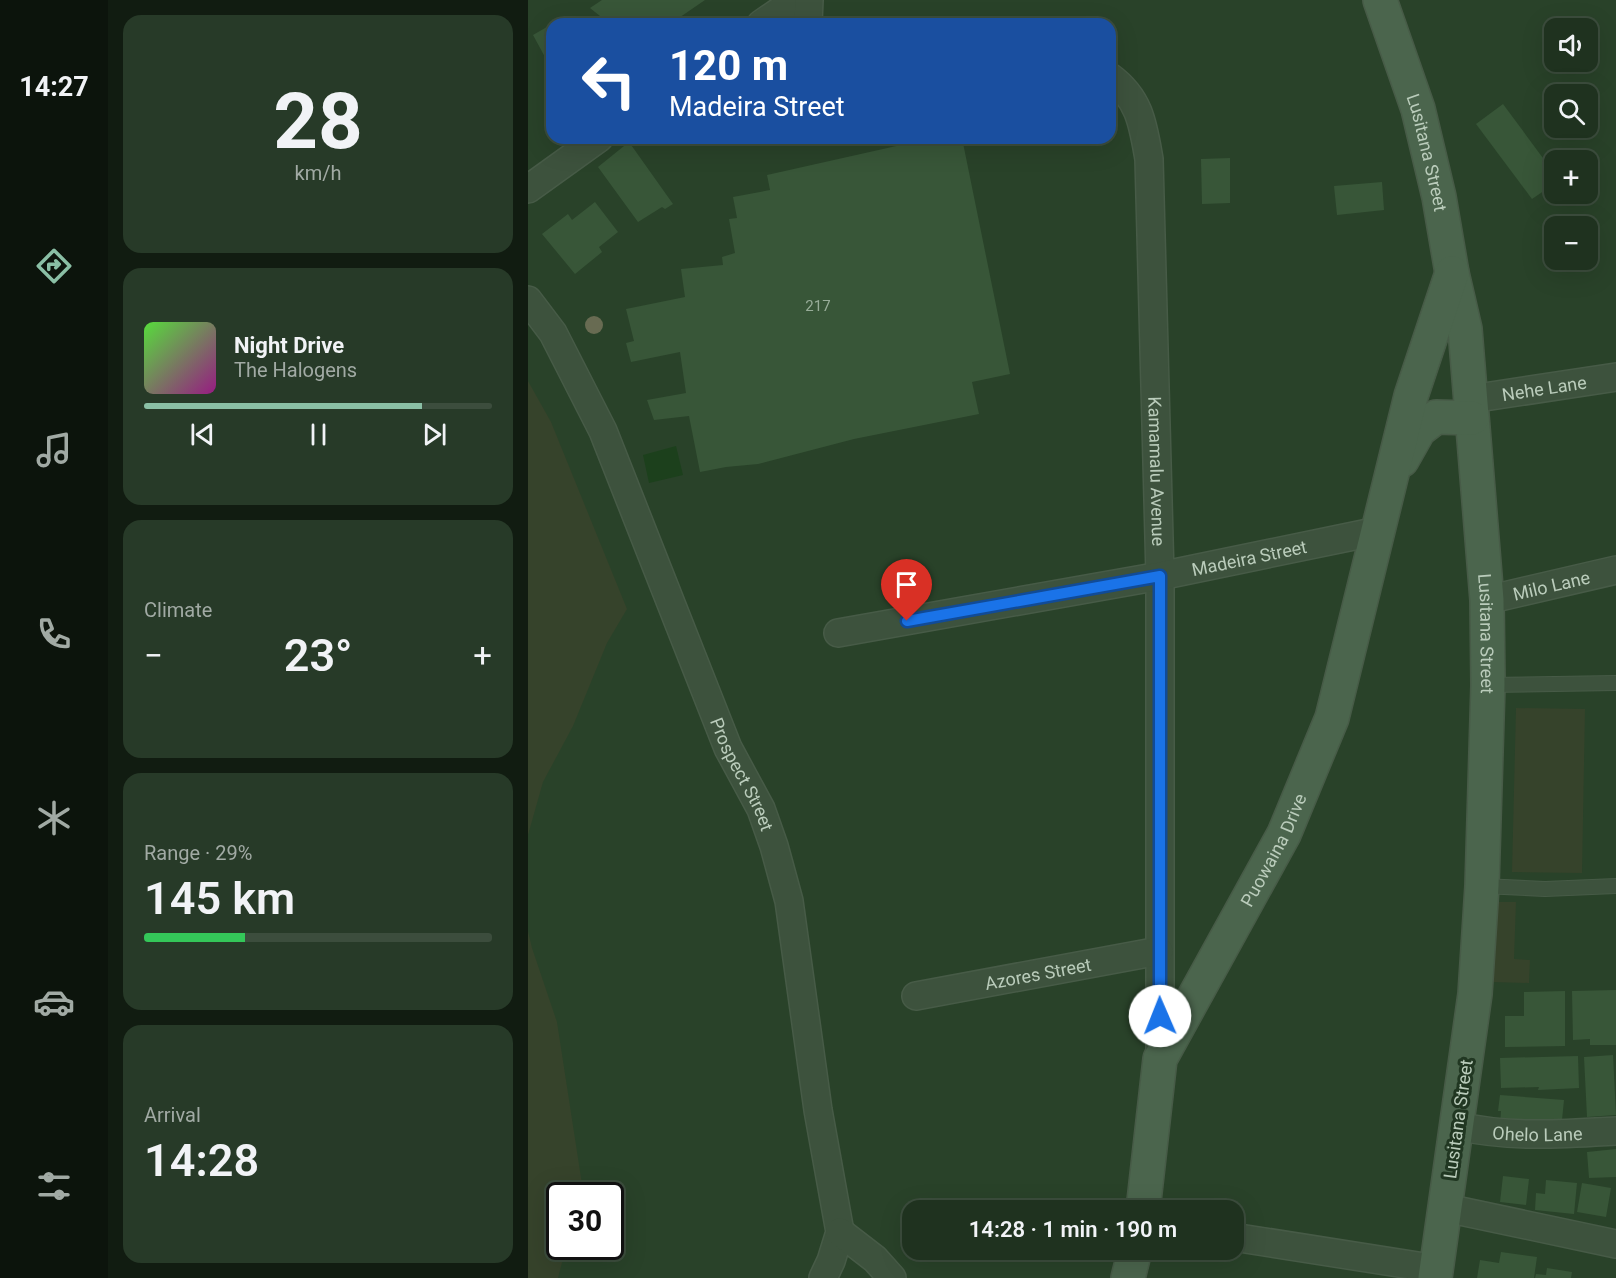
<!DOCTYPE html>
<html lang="en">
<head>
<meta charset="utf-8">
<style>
	:root { --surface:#1f321f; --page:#273a28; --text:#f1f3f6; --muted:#a1aaa4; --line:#3c4d3d; --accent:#8abfa5 }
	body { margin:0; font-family:Roboto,sans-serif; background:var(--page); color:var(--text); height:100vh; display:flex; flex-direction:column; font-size:22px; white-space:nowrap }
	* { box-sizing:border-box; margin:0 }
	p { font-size:20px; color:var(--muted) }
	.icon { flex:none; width:33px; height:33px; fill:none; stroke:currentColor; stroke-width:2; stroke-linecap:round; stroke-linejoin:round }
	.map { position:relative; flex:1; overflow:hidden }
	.details { display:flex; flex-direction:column; gap:15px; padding:15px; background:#111c11; width:420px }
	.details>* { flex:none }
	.banner { position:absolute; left:18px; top:18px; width:570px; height:126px; border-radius:18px; box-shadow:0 6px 24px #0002,0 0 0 2px var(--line); background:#1a4fa0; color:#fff; overflow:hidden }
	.tools { position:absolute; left:1016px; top:18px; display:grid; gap:12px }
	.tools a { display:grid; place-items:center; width:54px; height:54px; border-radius:12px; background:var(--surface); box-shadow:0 6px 24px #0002,0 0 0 2px var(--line); font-size:30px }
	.speed { position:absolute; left:18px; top:1182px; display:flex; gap:12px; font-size:30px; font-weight:700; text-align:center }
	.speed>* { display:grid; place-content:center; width:78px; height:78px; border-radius:50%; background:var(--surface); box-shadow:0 6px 24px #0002,0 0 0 2px var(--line); line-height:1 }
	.speed .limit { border:3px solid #111; border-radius:9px; background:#fff; color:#111 }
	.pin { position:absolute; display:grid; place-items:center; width:51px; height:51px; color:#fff; margin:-62px -26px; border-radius:50% 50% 50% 0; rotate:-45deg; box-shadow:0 0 6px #0007 }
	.pin .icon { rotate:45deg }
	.me { position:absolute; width:66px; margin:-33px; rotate:359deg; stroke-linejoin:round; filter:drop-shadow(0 0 4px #0008) }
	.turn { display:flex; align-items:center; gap:21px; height:126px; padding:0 24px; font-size:27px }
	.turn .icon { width:78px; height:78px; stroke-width:2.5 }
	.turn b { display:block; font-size:42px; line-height:51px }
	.big { font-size:45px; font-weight:600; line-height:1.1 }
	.details .widget { flex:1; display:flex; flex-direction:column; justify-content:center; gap:9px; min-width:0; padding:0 21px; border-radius:18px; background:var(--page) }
	.details .dial { align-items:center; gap:0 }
	.dial b { font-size:78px; line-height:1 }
	.song { display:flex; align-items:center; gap:18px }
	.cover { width:72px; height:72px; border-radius:9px; background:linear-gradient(135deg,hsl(110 70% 55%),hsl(310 70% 35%)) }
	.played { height:6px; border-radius:3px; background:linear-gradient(90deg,var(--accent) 80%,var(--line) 80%) }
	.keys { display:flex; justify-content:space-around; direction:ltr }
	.heat { display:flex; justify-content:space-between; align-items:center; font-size:33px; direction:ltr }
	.charge { height:9px; border-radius:4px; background:linear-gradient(90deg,#34c759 29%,var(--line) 0) }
	.trip { position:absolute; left:374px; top:1200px; width:342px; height:60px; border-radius:18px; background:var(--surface); box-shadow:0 6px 24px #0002,0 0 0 2px var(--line); font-weight:600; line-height:60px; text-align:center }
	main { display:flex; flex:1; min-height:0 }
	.menu { display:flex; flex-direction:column; width:108px; justify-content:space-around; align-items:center; background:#0c140c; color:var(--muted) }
	.menu .icon { width:42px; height:42px }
	.menu .current { color:var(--accent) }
	.menu b { font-size:27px; color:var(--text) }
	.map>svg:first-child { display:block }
</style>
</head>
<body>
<main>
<nav class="menu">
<b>14:27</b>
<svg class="icon current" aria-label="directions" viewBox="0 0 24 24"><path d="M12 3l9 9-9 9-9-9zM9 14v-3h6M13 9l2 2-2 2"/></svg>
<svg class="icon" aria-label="music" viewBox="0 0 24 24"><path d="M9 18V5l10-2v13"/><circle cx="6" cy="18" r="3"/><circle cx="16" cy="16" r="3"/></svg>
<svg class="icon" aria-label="phone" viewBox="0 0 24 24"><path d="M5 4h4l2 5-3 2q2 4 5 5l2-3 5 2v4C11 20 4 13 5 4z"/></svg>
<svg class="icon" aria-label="climate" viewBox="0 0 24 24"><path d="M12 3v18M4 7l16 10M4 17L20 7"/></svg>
<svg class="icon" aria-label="car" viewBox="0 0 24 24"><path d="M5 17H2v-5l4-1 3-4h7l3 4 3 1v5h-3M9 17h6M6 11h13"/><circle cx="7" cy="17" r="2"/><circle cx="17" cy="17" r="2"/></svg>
<svg class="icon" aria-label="filters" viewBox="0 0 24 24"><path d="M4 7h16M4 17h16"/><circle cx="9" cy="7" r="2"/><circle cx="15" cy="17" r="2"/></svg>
</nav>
<section class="details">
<div class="widget dial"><b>28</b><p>km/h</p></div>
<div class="widget">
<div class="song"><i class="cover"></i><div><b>Night Drive</b><p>The Halogens</p></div></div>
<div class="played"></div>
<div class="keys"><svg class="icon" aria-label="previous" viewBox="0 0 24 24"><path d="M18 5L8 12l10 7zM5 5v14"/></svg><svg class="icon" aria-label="pause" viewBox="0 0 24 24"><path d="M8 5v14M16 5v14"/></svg><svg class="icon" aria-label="next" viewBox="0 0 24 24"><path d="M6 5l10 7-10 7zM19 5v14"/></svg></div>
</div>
<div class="widget"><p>Climate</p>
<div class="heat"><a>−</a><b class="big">23°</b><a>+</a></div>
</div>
<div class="widget"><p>Range · 29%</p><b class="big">145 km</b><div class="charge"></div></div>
<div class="widget"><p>Arrival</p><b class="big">14:28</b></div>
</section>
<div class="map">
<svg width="1088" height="1278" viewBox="0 0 1088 1278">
	<rect width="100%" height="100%" fill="#294229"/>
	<g fill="#36432b">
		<path d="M0 381 23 422 99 609 79 643 45 726 15 782 0 835Z"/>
		<path d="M988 708 1057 709 1054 873 984 872Z"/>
		<path d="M966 902H988L986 959 1002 960 1001 983 964 982Z"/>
		<path d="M0 931 4 948 29 1022 54 1184 51 1195 32 1196V1246L38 1247 30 1278H0Z"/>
	</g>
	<path fill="#1c401c" d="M148 446 155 475 121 483 115 455Z"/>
	<g fill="#385638">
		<path d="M74 0H177L142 24H67L64 21 72 16 62 8Z"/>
		<path d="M24 24V70L5 35Z"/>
		<path d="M975 104 1026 173V184L1004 199 948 124Z"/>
		<path d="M404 138H434L482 374 444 382 451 414 326 439 230 464 198 467 172 472 161 416 126 420 119 400 158 393 152 352 103 362 98 343 106 341 98 309 157 297 153 269 195 265 194 257 207 253 201 219 209 218 205 197 242 190 239 175Z"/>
		<path d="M101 142 145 204 137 209 134 207 110 222 70 167Z"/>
		<path d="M702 158V203L674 204 673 159Z"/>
		<path d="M854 182 856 210 809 215 806 186Z"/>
		<path d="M67 202 90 232 71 247 74 252 47 274 14 234 40 214 44 220Z"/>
		<path d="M1088 990V1045H1062V1039L1045 1040 1044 991Z"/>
		<path d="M1037 991V1046L977 1047V1016H996V992Z"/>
		<path d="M1085 1055 1088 1115 1059 1117 1056 1057Z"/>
		<path d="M1050 1056 1051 1088 1010 1090 1011 1087 973 1088 972 1058Z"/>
		<path d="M972 1095 1036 1100 1033 1130 972 1125 973 1111H970Z"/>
		<path d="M1088 1149V1177L1061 1178 1059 1152Z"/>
		<path d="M975 1176 1001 1179 998 1205 972 1202Z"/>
		<path d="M1018 1180 1049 1183 1046 1214 1007 1210 1008 1193 1017 1194Z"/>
		<path d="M1054 1183 1083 1188 1078 1217 1049 1212Z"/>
		<path d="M973 1252 1009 1257 1006 1278H949L952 1260 971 1263Z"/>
		<path d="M1019 1268 1044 1272 1043 1278H1007L1008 1274 1018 1275Z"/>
	</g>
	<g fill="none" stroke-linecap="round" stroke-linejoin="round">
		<g stroke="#475b47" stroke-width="16">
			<g id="lane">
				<path d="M960 685 1088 683"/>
				<path d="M954 886 1017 889 1088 886"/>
			</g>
		</g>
		<g stroke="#475b47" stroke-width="30">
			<g id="street">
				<path d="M233 24 268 0"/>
				<path d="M280 24 281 0"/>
				<path id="s1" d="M582 77C612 99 615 125 621 159L632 576V1059"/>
				<path d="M0 189 71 138"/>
				<path id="s2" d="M0 300 25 333 75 431 200 748 233 809 246 846 261 901 290 1110 312 1232 303 1261 295 1278"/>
				<path id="s3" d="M943 399 1088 377"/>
				<path id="s4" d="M959 600 1088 570"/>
				<path id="s5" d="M310 633 632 576 850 531"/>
				<path id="s6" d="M388 996 631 951"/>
				<path id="s7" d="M930 1126C982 1138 1035 1134 1088 1131"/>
				<path d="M918 1208 1088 1244"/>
				<path d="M312 1232 347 1259 364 1278"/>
				<path d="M705 1237 909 1269"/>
			</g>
		</g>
		<g stroke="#475b47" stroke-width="36">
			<g id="secondary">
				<path id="s8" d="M852 0 890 109 911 197 924 273 937 329 959 600 960 685 954 886 947 994 907 1278"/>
				<path d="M874 460 891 430 908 417 944 418"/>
				<path id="s9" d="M615 1210 632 1059 756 834 804 718 883 396 924 273"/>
				<path d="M600 1278 607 1250"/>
			</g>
		</g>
		<use href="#lane" stroke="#3d523d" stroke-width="14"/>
		<use href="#street" stroke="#3d523d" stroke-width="27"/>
		<use href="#secondary" stroke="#4b654d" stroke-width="33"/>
	</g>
	<circle fill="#686b52" cx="66" cy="325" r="9"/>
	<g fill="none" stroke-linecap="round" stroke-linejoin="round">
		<g stroke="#114b97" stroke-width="15">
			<path id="route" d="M379 621 632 576V1016"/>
		</g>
		<use href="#route" stroke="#1a73e8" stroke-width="10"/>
	</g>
	<g text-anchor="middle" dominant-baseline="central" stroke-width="6" stroke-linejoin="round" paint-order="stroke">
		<g font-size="15" fill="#98ad99">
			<text x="290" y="306">217</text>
		</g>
		<g font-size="18" fill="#baccbb" stroke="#213722">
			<text stroke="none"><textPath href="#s8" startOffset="160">Lusitana Street</textPath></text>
			<text stroke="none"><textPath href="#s3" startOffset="74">Nehe Lane</textPath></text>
			<text stroke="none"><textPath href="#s1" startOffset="406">Kamamalu Avenue</textPath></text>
			<text stroke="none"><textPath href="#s5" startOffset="418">Madeira Street</textPath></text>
			<text stroke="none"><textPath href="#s4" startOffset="66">Milo Lane</textPath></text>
			<text stroke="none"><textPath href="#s8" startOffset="646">Lusitana Street</textPath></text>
			<text stroke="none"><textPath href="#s2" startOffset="522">Prospect Street</textPath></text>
			<text stroke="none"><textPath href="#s9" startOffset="390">Puowaina Drive</textPath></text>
			<text stroke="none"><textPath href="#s6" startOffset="124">Azores Street</textPath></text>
			<text transform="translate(930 1119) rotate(-82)">Lusitana Street</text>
			<text stroke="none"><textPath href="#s7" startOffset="80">Ohelo Lane</textPath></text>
		</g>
	</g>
</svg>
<div class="tools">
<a><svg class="icon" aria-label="sound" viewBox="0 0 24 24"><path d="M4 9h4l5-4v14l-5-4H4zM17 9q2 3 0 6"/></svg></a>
<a><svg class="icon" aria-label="search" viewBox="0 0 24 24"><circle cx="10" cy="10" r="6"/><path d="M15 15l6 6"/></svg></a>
<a>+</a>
<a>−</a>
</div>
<div class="speed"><div class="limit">30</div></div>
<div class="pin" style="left:379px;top:621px;background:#d93025"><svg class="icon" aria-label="arrive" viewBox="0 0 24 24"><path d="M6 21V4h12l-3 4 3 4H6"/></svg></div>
<svg class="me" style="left:632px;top:1016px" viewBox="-20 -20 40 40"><circle r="19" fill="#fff"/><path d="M0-13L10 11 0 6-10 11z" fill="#1a73e8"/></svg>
<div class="trip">14:28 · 1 min · 190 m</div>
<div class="banner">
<div class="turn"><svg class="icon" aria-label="left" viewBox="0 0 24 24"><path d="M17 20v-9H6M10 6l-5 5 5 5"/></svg><div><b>120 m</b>Madeira Street</div></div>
</div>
</div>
</main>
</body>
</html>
